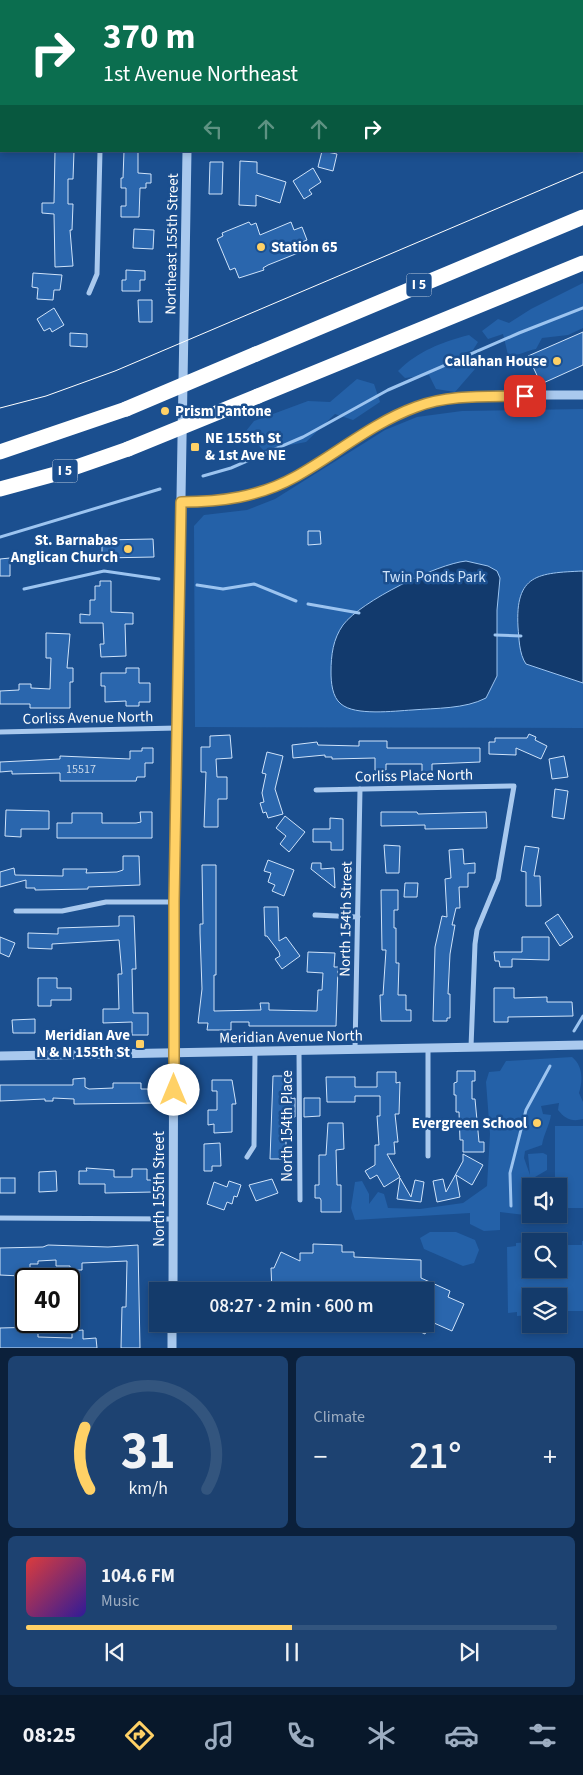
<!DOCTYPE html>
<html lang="en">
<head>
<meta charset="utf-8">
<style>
	:root { --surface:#143b6b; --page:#1d4271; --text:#f1f3f6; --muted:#9dadc1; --line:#33557e; --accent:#ffd166 }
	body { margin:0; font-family:"Source Sans 3",sans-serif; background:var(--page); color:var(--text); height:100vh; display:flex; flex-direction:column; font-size:19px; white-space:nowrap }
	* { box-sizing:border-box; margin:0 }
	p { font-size:16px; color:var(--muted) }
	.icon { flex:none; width:28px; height:28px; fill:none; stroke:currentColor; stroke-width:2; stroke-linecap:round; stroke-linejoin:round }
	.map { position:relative; height:1348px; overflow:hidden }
	.side { display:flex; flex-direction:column; gap:8px; padding:8px; background:#0b203b; flex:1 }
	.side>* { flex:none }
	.hud { position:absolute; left:0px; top:0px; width:584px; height:152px; box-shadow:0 2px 8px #0003,0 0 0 1px var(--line); background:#0b6e4f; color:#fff; overflow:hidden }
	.buttons { position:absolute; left:522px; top:1178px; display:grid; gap:10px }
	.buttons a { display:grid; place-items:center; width:45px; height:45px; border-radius:0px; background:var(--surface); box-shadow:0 2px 8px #0003,0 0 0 1px var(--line); font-size:25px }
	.speed { position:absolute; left:15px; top:1268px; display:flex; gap:10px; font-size:25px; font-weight:700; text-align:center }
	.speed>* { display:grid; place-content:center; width:65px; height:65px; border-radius:50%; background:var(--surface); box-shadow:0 2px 8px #0003,0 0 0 1px var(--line); line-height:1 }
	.speed .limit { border:2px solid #111; border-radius:8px; background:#fff; color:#111 }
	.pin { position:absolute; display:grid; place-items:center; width:42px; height:42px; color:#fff; margin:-21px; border-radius:10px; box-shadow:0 2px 8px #0006 }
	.me { position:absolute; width:55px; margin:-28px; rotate:0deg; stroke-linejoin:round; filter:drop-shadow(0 0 4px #0008) }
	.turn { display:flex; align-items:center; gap:18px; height:105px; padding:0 20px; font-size:22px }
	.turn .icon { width:65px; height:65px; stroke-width:2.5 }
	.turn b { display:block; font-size:35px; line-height:42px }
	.lanes { display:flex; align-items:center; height:48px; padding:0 20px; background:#0003; justify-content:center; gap:25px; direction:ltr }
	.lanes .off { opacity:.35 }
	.big { font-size:38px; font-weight:600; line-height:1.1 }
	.side .card { flex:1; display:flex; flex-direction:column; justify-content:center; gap:8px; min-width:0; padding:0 18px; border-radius:8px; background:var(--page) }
	.side .dial { align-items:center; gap:0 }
	.dial svg { height:130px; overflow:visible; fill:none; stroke:var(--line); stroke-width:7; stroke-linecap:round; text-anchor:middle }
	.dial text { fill:var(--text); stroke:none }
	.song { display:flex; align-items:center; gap:15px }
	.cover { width:60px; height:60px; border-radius:8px; background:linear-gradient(135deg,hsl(0 70% 55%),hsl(250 70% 35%)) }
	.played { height:5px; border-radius:2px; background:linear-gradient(90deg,var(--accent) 50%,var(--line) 50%) }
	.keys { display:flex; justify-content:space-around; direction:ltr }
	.heat { display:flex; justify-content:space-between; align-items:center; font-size:28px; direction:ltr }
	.side .tiles { flex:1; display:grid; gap:8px; grid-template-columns:1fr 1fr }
	.card:last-child { grid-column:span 2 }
	.trip { position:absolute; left:149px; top:1282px; width:285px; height:50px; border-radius:0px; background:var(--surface); box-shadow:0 2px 8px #0003,0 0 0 1px var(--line); font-weight:600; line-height:50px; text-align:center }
	.dock { display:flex; height:80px; justify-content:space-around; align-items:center; background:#08182b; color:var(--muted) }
	.dock .icon { width:35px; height:35px }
	.dock .selected { color:var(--accent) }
	.dock b { font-size:22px; color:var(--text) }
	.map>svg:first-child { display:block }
</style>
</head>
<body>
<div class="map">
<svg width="583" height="1348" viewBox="0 0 583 1348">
	<rect width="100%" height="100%" fill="#1b4f8f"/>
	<g fill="#2461a8">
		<path d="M583 283V328L568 335 542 338 536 349C525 351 520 356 508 355L503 334 488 339 482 331 498 319 509 323 531 309Z"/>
		<path d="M469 335 478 342 473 350 460 354 475 369 455 392 436 389 429 375 405 378 398 371C418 351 442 342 469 335Z"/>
		<path d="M357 379 374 384 380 402 353 420 335 414 306 442 263 450 246 431 254 421 308 401 330 402Z"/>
		<path d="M583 409V728L195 727 194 526 204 515 247 510 275 499 385 430 417 417 462 411Z"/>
		<path d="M572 1057C583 1066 583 1080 579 1093L583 1102V1119C572 1122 565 1119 558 1110L559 1103 541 1106 543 1114 551 1115C549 1127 544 1133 542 1145L525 1151 524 1158 530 1175 528 1154 543 1153 547 1155V1170L535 1177 538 1182 548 1184 549 1186H531V1214H559V1209L565 1213 564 1218 557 1219 545 1214 525 1215 500 1212V1230L484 1231 470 1224V1213L355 1220 351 1208 355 1182 362 1181 369 1194V1204L378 1192 384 1194 388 1208 420 1209 463 1203 487 1186 490 1134 486 1082 489 1072 500 1071 506 1061Z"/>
		<path d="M555 1126H583V1208H559V1186H555Z"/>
		<path d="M430 1232H456L475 1240 479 1250 474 1263 463 1266 424 1249 420 1238Z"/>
		<path d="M582 1241H583V1311H565L564 1315H559V1296H531V1315L517 1316V1312L508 1313 507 1247 516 1246V1243L531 1242V1269H559V1242H563V1245H582Z"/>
	</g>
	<g fill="#123a6d" stroke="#9cc4f0">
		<path d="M466 561 488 566 497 571 500 578 497 610V676L486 698C465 709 436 708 412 710 394 711 355 716 341 704 332 697 331 682 331 672 331 655 333 639 343 625 361 601 437 564 466 561Z"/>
		<path d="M583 571V683L526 664C519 654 519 638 518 627 515 574 538 573 583 571Z"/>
	</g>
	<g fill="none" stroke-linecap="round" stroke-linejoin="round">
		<g stroke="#9cc4f0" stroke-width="3">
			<path d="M203 476 231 468 303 437 388 390 519 333 583 308"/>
			<path d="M0 537 160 489"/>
			<path d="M197 585 223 589 254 584 296 601"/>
			<path d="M24 589 104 571 159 579"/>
			<path d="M308 604 359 613"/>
			<path d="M495 635 521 636"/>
			<path d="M574 1031 583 1016"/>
			<path d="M511 1206 510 1173 526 1110 550 1066"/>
		</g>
	</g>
	<g fill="#2a66ad" stroke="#cfe3fa">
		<path d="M55 151H74L73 179H68V204H73L72 230H70L73 266 55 267 54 214 42 213V203H54Z"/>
		<path d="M124 151H138V173L151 174V183H146V188H140L139 217H121V206H126V188H121V178H123Z"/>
		<path d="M322 151 337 154 333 171 318 167Z"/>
		<path d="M240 161 257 162V173L286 182 280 203 256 195V206L239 205Z"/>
		<path d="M210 162H223L222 194H209Z"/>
		<path d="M313 168 321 182 309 190 312 194 304 199 293 181Z"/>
		<path d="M249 222 251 225 256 223 260 235 291 222 294 230 302 227 307 240 300 243 303 251 268 265 263 268 264 270 239 278 235 268 230 270 217 239 223 236 222 233Z"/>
		<path d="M134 229 154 230 153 249 133 248Z"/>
		<path d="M126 270 145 271V280H140V291H122V280H126Z"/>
		<path d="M33 273 62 275 60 290H54L53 300 37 299 38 288 32 287Z"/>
		<path d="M138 300H152V322H139Z"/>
		<path d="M54 308 64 325 52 332 50 328 44 331 37 319Z"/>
		<path d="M583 332V365L541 384 528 356Z"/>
		<path d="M70 333 87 334V347L70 346Z"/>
		<path d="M308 531H320L321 544 308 545Z"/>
		<path d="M153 539 154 557 102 558V540Z"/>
		<path d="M10 558V576H0V559Z"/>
		<path d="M100 581H111V612L133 613V624H125L126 656 101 657 100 644H104L103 623H80V614L90 615V600H95V586H100Z"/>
		<path d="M46 633 70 634 67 668H73V682H70V708H30V704H0V691L19 690V684H31V688L50 689 51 658H46Z"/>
		<path d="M126 668H139V683H150V702H139V706H126V701L105 702V686H101V673H126Z"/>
		<path d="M529 734 536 737 535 740 547 746 541 759 516 748V755L489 754V742H495V738H527Z"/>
		<path d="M230 735 232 758 216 759 217 777H227V799H218V827H204L206 772H201V747H210V736Z"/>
		<path d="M359 741H387V748H480V762L432 764V773H422V764H386V770H375V758L332 759V757H325V755L293 758 292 745 317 742 318 745 359 746Z"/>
		<path d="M142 748H153V763H145V777H137L136 781H60V773L12 774V771L0 772V762L60 759V756L130 759V751H142Z"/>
		<path d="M267 752 283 756 275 789 283 814 268 818 266 812 263 813 260 803 264 802 262 793 266 774 262 773Z"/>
		<path d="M564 756 568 777 552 779 549 759Z"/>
		<path d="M555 789 568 791 564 819 552 817Z"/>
		<path d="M6 810 49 811V829H21V837L5 836Z"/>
		<path d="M140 812H152V838H57V823H72V813H102V823H136L141 822Z"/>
		<path d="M381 812H417L418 814 486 812 487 828 425 829V825L381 826Z"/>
		<path d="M285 816 305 832 289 852 280 844 286 836 276 828Z"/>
		<path d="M330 818 343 819V850H331V842H313V829H330Z"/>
		<path d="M384 845 400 846 399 873H386Z"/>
		<path d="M525 846 539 848 534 876H540L541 906H526V872L521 871Z"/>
		<path d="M463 849 464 864 475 863V873H468V887H459L460 908H456L452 925H455L450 954 448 994H450V1018H447V1021H433L435 947 442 916 447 917 445 879 451 878 449 850Z"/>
		<path d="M123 856H139L140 885 88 887V889L35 890V888H26V880L0 887V872L14 868 15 875 63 876V869H87L86 873 117 872 123 870Z"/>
		<path d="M268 860 294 870 284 896 272 891 275 885 268 882 271 873 264 871Z"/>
		<path d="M312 863H321V869L334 868 335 888 311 869Z"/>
		<path d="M202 865H216V975H214V1011L261 1010 260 1003H269V1010L317 1011 318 990H322L323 973 307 972 308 952 335 953 334 967H338L336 1026H249V1022H231V1030H207L208 1023H198L202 989 200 933V924H203Z"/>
		<path d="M405 883H418L417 897H404Z"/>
		<path d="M381 890H398V910H394V928H396V963H399L398 995H406V1010H411V1021H381L380 995H383L386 950H382Z"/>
		<path d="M264 907H278L279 941 286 937 300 956 282 969 275 959 280 956 279 952 267 936H265Z"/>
		<path d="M558 914 573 937 560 946 545 923Z"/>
		<path d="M119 916H134L136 969H132L133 1013H148V1035H132V1022L103 1023V1009H119L118 974H122L119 940 52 944V949L28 948V933L58 934V928L119 926Z"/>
		<path d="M0 937 15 943 9 957 0 953Z"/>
		<path d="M522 937H549V960L512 959V967H500L499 961H495L494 952H522Z"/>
		<path d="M38 978H57V988H71V1000H51V1006H38Z"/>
		<path d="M494 988H514V998L547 997V1002H572L573 1016 508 1017V1022H494Z"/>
		<path d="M35 1019V1033H13L12 1020Z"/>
		<path d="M457 1071H475V1081H472V1099H475L479 1142H484V1152H463V1140H460L459 1112H456V1095H454V1083L457 1082Z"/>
		<path d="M377 1072H396V1083L400 1082 399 1114H395L398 1142H394L395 1154H387L400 1177 384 1187 377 1175 370 1179 365 1171 375 1165V1145H379L377 1116H380V1096H355V1102H327L326 1077H355V1087H377Z"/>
		<path d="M273 1076H291V1099L295 1098V1117H291V1126H286V1159H270Z"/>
		<path d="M85 1078V1087L89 1089 113 1088V1083H141V1089H153L154 1103 74 1104V1099L53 1098V1101H45V1099L0 1101V1085H73V1079Z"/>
		<path d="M212 1080H232L236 1104H232V1132L214 1133V1124L208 1125V1110H217V1091H212Z"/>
		<path d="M304 1098H320V1116L304 1117Z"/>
		<path d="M328 1123H343L344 1149 336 1150 337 1185H341V1212H321V1200L320 1198H315V1185H319V1155H326Z"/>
		<path d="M220 1143 221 1166H212V1171H204V1144Z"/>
		<path d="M463 1154 483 1165 472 1185 456 1175 460 1197 437 1202 433 1181 443 1179 446 1192 463 1161Z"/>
		<path d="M86 1168 114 1170V1177H132V1169H147V1180H153V1192L105 1193V1184H79V1171H87Z"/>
		<path d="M56 1171 57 1191 39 1192V1172Z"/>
		<rect x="0" y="1178" width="15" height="15"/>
		<path d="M400 1178 411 1197 415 1180 424 1182 421 1202 397 1199Z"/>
		<path d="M272 1179 278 1193 256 1201 249 1185Z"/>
		<path d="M229 1181 241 1185 237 1197 234 1196 232 1204 227 1202 224 1210 207 1204 214 1182 227 1187Z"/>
		<path d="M313 1244 342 1245V1252H354V1257L421 1260V1278L450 1291 448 1297 464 1304 452 1331 425 1319V1291H272L271 1268H274L281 1252 300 1261V1253H313Z"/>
		<path d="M48 1245 108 1247 138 1245 140 1348H121L122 1307H126L127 1261 82 1263V1270H70V1266H56V1260L38 1261V1264H30V1279H21V1276L0 1275V1248L43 1247Z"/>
		<path d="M404 1324H430L425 1334Z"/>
		<path d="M38 1327V1337L72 1338V1331L83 1330V1339L96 1338 97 1348H0V1328Z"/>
	</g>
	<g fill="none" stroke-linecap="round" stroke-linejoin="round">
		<g stroke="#a9c9ee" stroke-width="5">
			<path d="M102 1V0"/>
			<path d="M582 73H583"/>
			<path d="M0 81H1"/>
			<path d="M89 293 97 274 100 151"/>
			<path d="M0 732 177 728"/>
			<path d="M316 790 514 786 498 879 477 930 475 944 471 1047"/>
			<path d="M16 911H62L106 902H174"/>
			<path d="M315 915 358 917"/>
			<path d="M355 1050 360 789"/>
			<path d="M299 1051 300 1200"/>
			<path d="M428 1156V1048"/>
			<path d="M247 1157 254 1146 255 1052"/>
			<path d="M0 1218 173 1219"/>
		</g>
		<g stroke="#a9c9ee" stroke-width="9">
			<path d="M187 1V0"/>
			<path d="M181 502C215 502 247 499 278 485 327 465 366 424 417 407 464 390 532 396 583 395"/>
			<path d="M0 1056 583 1045"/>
			<path d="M173 1291 174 902 187 151"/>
			<path d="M172 1348V1324"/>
		</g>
		<g stroke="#fff" stroke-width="15">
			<path d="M256 354 583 217"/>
			<path d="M258 396 583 263"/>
			<path d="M0 452 126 409"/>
			<path d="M0 489 59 473 128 449"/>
		</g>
		<path stroke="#fff" stroke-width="1" d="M0 408 46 396 115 371 583 172"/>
		<g stroke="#fff" stroke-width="15">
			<path d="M126 409 256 354"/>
			<path d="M128 449 258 396"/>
		</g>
	</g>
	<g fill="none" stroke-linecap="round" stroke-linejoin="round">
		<g stroke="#a68842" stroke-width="12">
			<path id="route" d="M174 1090V902L181 502C221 502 259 497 295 477 335 455 372 423 416 407 450 394 488 397 525 396"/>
		</g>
		<use href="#route" stroke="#ffd166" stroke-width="9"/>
	</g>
	<g fill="#ffd166" stroke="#1b4f8f" stroke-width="2">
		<circle cx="261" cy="247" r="5"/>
		<circle cx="557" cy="361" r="5"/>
		<circle cx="165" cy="411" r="5"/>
		<rect x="190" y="442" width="10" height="10" rx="2.5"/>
		<circle cx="128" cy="549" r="5"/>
		<rect x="135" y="1039" width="10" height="10" rx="2.5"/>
		<circle cx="537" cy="1123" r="5"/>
	</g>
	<g text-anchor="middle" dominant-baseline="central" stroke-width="5" stroke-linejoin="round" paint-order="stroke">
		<g font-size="12" fill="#cad9ea">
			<text x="81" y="769">15517</text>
		</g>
		<g fill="#1b4f8f" stroke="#bbcadd" stroke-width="1">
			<rect x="406.5" y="273.5" width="25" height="23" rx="4"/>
			<rect x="52.5" y="459.5" width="25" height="23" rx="4"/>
		</g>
		<g font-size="14" font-weight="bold" fill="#fff">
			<text x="419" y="285">I 5</text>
			<text x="65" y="471">I 5</text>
		</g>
		<g font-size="15" fill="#fff" stroke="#1b4f8f">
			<text transform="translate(172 244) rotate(-89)">Northeast 155th Street</text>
			<text transform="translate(88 718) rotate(-1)">Corliss Avenue North</text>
			<text transform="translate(414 776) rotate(-1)">Corliss Place North</text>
			<text transform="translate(346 919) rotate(-89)">North 154th Street</text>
			<text transform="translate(291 1037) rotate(-1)">Meridian Avenue North</text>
			<text transform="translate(287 1126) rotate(-90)">North 154th Place</text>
			<text transform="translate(159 1189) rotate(-90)">North 155th Street</text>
		</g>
		<g font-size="15" font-weight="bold" fill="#fff" stroke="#1b4f8f" text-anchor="end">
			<text x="271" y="247" text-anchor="start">Station 65</text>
			<text x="547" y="361">Callahan House</text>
			<text x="175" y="411" text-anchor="start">Prism Pantone</text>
			<text x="205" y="438" text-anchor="start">NE 155th St<tspan x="205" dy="17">&amp; 1st Ave NE</tspan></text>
			<text x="118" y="540">St. Barnabas<tspan x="118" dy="17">Anglican Church</tspan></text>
			<text x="130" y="1035">Meridian Ave<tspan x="130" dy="17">N &amp; N 155th St</tspan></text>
			<text x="527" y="1123">Evergreen School</text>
		</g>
		<g font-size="15" fill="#cfe3fa" stroke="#1b4f8f">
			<text x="434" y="577">Twin Ponds Park</text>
		</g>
	</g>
</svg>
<div class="buttons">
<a><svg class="icon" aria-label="sound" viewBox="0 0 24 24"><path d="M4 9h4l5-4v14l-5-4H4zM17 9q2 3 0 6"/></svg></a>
<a><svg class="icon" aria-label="search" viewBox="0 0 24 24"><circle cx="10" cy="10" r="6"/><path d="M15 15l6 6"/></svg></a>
<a><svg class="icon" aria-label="layers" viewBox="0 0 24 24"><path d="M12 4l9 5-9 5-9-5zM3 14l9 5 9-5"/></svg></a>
</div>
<div class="speed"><div class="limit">40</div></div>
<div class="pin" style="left:525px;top:396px;background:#d93025"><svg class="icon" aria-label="arrive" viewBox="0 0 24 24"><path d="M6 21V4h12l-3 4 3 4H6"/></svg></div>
<svg class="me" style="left:174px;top:1090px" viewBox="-20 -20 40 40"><circle r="19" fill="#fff"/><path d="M0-13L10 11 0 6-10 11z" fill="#ffd166"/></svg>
<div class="trip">08:27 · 2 min · 600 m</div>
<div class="hud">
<div class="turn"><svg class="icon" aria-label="right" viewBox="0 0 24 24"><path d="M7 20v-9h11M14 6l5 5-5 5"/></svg><div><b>370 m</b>1st Avenue Northeast</div></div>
<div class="lanes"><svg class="icon off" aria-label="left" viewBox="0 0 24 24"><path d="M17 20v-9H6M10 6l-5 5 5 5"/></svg><svg class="icon off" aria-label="ahead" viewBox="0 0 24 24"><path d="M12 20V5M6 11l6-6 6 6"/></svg><svg class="icon off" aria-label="ahead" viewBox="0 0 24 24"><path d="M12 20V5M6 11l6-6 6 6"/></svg><svg class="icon" aria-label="right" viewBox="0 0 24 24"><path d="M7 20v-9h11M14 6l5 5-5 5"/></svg></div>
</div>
</div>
<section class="side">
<div class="tiles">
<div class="card dial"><svg viewBox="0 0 100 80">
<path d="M14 69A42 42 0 1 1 86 69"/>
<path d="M14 69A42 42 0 0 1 11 31" stroke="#ffd166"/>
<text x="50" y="56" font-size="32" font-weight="700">31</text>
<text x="50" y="72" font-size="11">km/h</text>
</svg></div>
<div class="card"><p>Climate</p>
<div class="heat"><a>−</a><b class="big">21°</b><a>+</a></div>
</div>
<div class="card">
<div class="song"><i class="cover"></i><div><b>104.6 FM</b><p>Music</p></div></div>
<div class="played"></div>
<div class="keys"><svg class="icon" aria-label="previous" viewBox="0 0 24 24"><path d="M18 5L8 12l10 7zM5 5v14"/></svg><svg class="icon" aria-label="pause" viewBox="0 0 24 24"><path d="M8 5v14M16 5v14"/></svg><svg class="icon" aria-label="next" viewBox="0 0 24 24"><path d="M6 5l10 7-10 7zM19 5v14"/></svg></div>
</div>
</div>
</section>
<nav class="dock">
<b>08:25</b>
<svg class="icon selected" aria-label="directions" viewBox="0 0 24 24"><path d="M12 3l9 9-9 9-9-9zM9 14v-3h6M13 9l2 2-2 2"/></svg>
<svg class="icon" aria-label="music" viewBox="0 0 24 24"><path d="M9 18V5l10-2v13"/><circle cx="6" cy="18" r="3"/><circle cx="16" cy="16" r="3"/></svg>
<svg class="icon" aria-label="phone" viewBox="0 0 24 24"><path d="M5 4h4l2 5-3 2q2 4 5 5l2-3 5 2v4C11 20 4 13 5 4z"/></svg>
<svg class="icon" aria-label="climate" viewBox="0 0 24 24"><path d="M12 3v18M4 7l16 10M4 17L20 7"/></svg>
<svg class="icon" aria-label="car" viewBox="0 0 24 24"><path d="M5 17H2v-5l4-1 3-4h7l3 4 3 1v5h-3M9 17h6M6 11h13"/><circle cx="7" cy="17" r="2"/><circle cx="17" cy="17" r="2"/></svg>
<svg class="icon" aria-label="filters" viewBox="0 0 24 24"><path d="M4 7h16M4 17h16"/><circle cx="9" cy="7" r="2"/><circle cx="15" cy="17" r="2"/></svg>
</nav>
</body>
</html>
